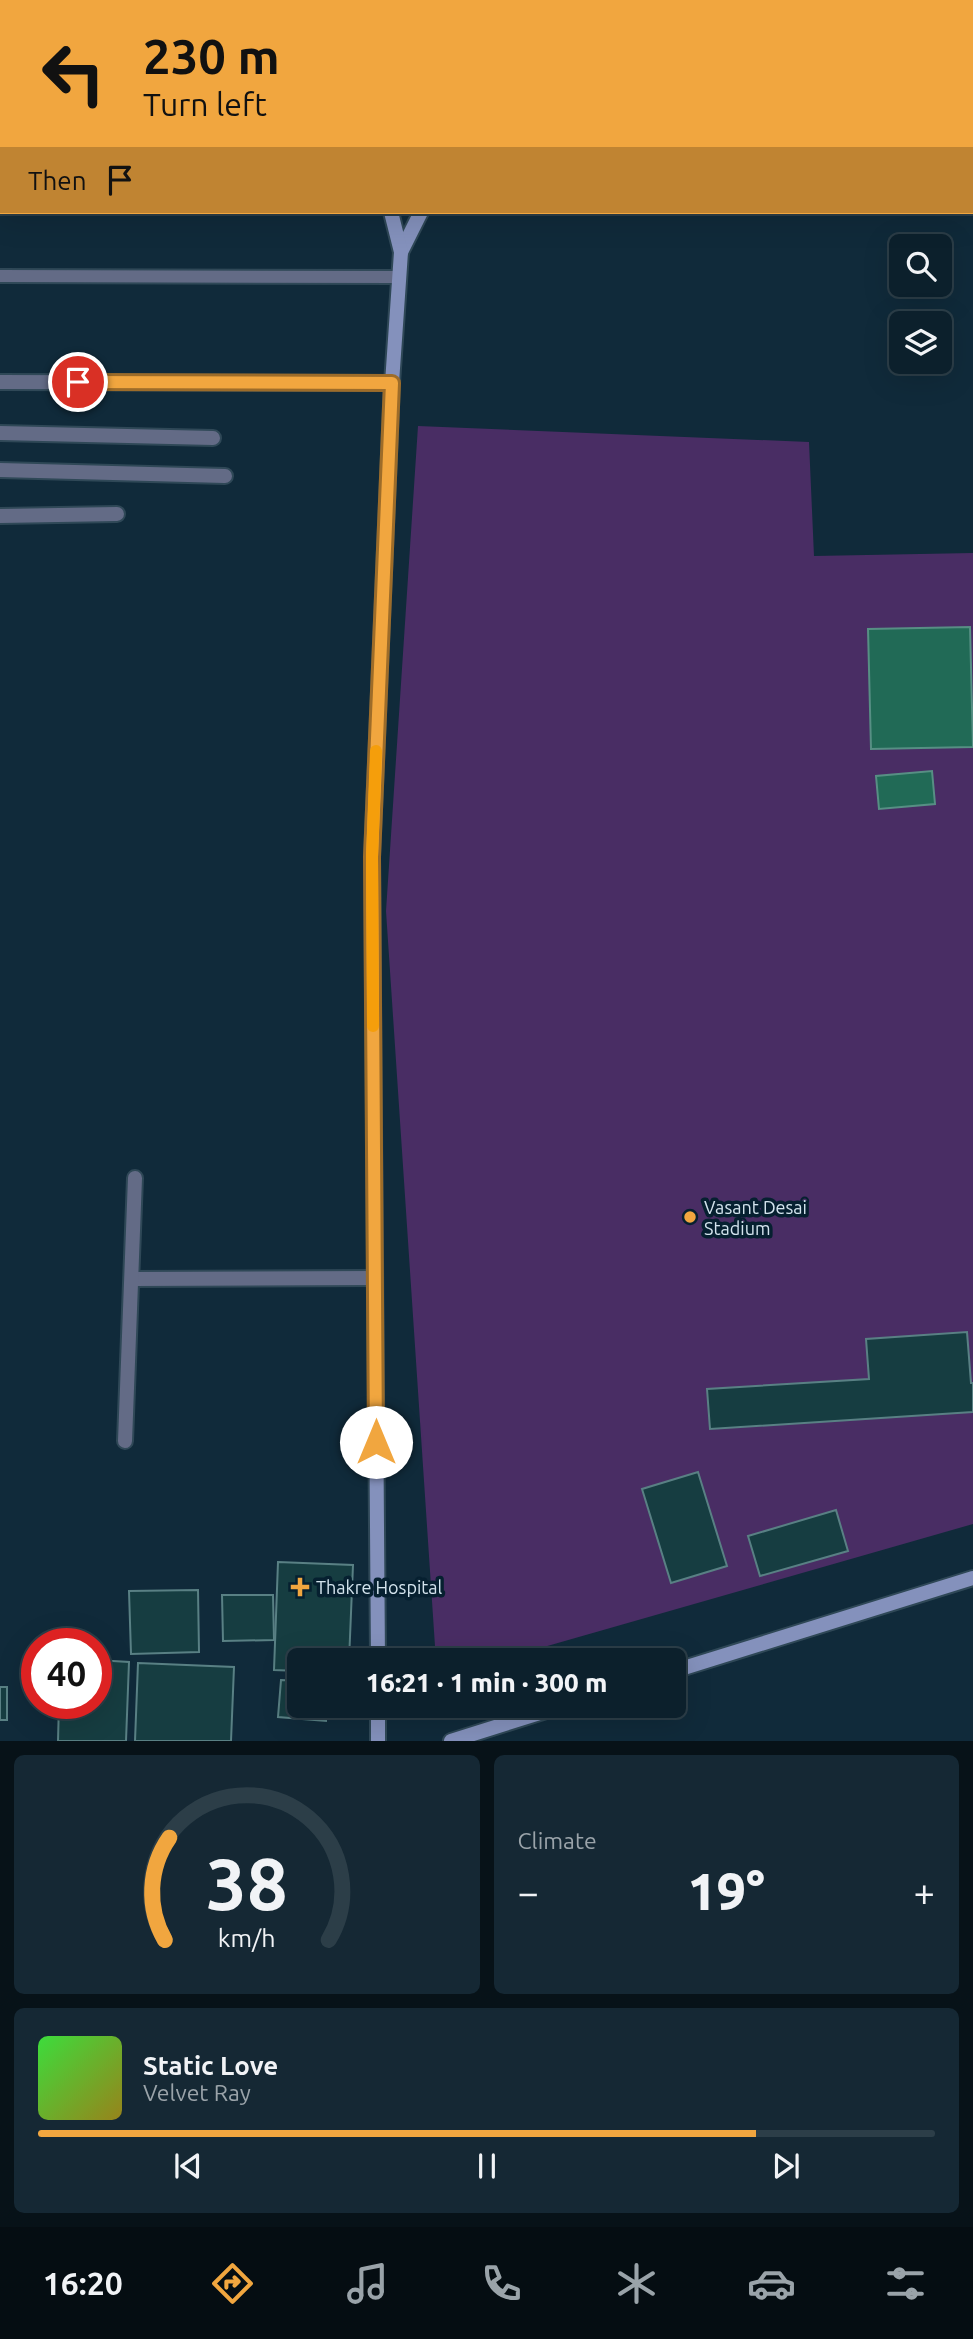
<!DOCTYPE html>
<html lang="en">
<head>
<meta charset="utf-8">
<style>
	:root { --surface:#0c202c; --page:#152834; --text:#f1f3f6; --muted:#9aa3a9; --line:#2c3e48; --accent:#f1a63f }
	body { margin:0; font-family:Ubuntu,sans-serif; background:var(--page); color:var(--text); height:100vh; display:flex; flex-direction:column; font-size:26px; white-space:nowrap }
	* { box-sizing:border-box; margin:0 }
	p { font-size:23px; color:var(--muted) }
	.icon { flex:none; width:38px; height:38px; fill:none; stroke:currentColor; stroke-width:2; stroke-linecap:round; stroke-linejoin:round }
	.map { position:relative; height:1741px; overflow:hidden }
	.drawer { display:flex; flex-direction:column; gap:14px; padding:14px; background:#071218; flex:1 }
	.drawer>* { flex:none }
	.top-card { position:absolute; left:0px; top:0px; width:973px; height:214px; box-shadow:0 7px 28px #0002,0 0 0 2px var(--line); background:#f1a63f; color:#111; overflow:hidden }
	.tools { position:absolute; left:889px; top:234px; display:grid; gap:14px }
	.tools a { display:grid; place-items:center; width:63px; height:63px; border-radius:10px; background:var(--surface); box-shadow:0 7px 28px #0002,0 0 0 2px var(--line); font-size:35px }
	.speed { position:absolute; left:21px; top:1628px; display:flex; gap:14px; font-size:35px; font-weight:700; text-align:center }
	.speed>* { display:grid; place-content:center; width:91px; height:91px; border-radius:50%; background:var(--surface); box-shadow:0 7px 28px #0002,0 0 0 2px var(--line); line-height:1 }
	.speed .limit { border:10px solid #d22; background:#fff; color:#111 }
	.pin { position:absolute; display:grid; place-items:center; width:60px; height:60px; color:#fff; margin:-30px; border:4px solid #fff; border-radius:50%; box-shadow:0 2px 7px #0007 }
	.me { position:absolute; width:77px; margin:-38px; rotate:0deg; stroke-linejoin:round; filter:drop-shadow(0 0 5px #0008) }
	.turn { display:flex; align-items:center; gap:24px; height:147px; padding:0 28px; font-size:32px }
	.turn .icon { width:91px; height:91px; stroke-width:2.5 }
	.turn b { display:block; font-size:49px; line-height:60px }
	.then { display:flex; align-items:center; height:66px; padding:0 28px; background:#0003; gap:14px; font-size:26px }
	.big { font-size:52px; font-weight:800; line-height:1.1 }
	.drawer .card { flex:1; display:flex; flex-direction:column; justify-content:center; gap:10px; min-width:0; padding:0 24px; border-radius:10px; background:var(--page) }
	.drawer .dial { align-items:center; gap:0 }
	.dial svg { height:182px; overflow:visible; fill:none; stroke:var(--line); stroke-width:7; stroke-linecap:round; text-anchor:middle }
	.dial text { fill:var(--text); stroke:none }
	.song { display:flex; align-items:center; gap:21px }
	.cover { width:84px; height:84px; border-radius:10px; background:linear-gradient(135deg,hsl(120 70% 55%),hsl(50 70% 35%)) }
	.played { height:7px; border-radius:4px; background:linear-gradient(90deg,var(--accent) 80%,var(--line) 80%) }
	.keys { display:flex; justify-content:space-around; direction:ltr }
	.heat { display:flex; justify-content:space-between; align-items:center; font-size:38px; direction:ltr }
	.drawer .tiles { flex:1; display:grid; gap:14px; grid-template-columns:1fr 1fr }
	.card:last-child { grid-column:span 2 }
	.trip { position:absolute; left:287px; top:1648px; width:399px; height:70px; border-radius:10px; background:var(--surface); box-shadow:0 7px 28px #0002,0 0 0 2px var(--line); font-weight:800; line-height:70px; text-align:center }
	.dock { display:flex; height:112px; justify-content:space-around; align-items:center; background:#050d12; color:var(--muted) }
	.dock .icon { width:49px; height:49px }
	.dock .selected { color:var(--accent) }
	.dock b { font-size:32px; color:var(--text) }
	.map>svg:first-child { display:block }
</style>
</head>
<body>
<div class="map">
<svg width="973" height="1741" viewBox="0 0 973 1741">
	<rect width="100%" height="100%" fill="#102a3a"/>
	<path fill="#492d64" d="M418 426 809 442 814 556 973 553V1524L495 1661H436L386 911Z"/>
	<g fill="#216a56" stroke="#578f84" stroke-width="2">
		<path d="M970 627 973 747 871 749 868 629Z"/>
		<path d="M932 771 935 804 879 809 876 776Z"/>
	</g>
	<g fill="#163d41" stroke="#598084" stroke-width="2">
		<path d="M967 1332 971 1383H973V1412L710 1429 707 1389 869 1379 866 1339Z"/>
		<path d="M698 1472 727 1566 671 1583 642 1489Z"/>
		<path d="M836 1510 848 1551 760 1576 748 1536Z"/>
		<path d="M278 1562 353 1565 349 1661H299V1671L274 1670Z"/>
		<path d="M198 1590 199 1652 131 1654 129 1591Z"/>
		<path d="M222 1595H273L274 1640 223 1641Z"/>
		<path d="M96 1660 129 1662 126 1741H58L59 1703H96Z"/>
		<path d="M138 1663 234 1667 231 1741H135Z"/>
		<path d="M281 1680 299 1681V1706H327L326 1721 278 1717Z"/>
		<rect x="0" y="1687" width="7" height="33"/>
	</g>
	<g fill="none" stroke-linecap="round" stroke-linejoin="round">
		<g stroke="#2f4857" stroke-width="16">
			<path id="lane" d="M0 276 399 277"/>
		</g>
		<g stroke="#2f4857" stroke-width="18">
			<g id="street">
				<path d="M0 382 392 383"/>
				<path d="M0 433 213 438"/>
				<path d="M0 470 225 476"/>
				<path d="M0 516 117 514"/>
				<path d="M132 1279 374 1278"/>
				<path d="M125 1441 135 1178"/>
			</g>
		</g>
		<g stroke="#2f4857" stroke-width="18">
			<g id="secondary">
				<path d="M407 2V0"/>
				<path d="M448 2V0"/>
				<path d="M401 252 421 212"/>
				<path d="M378 1661 372 857 392 383 401 252 391 212"/>
				<path d="M674 1671 973 1578"/>
				<path d="M378 1706V1741"/>
				<path d="M451 1741 562 1706"/>
			</g>
		</g>
		<use href="#lane" stroke="#636b86" stroke-width="12"/>
		<use href="#street" stroke="#636b86" stroke-width="14"/>
		<use href="#secondary" stroke="#8491bc" stroke-width="14"/>
	</g>
	<g fill="none" stroke-linecap="round" stroke-linejoin="round">
		<g stroke="#9d6c29" stroke-width="18">
			<path id="route" d="M78 382 392 383 372 857 376 1442"/>
		</g>
		<use href="#route" stroke="#f1a63f" stroke-width="12"/>
		<path stroke="#f59e0b" stroke-width="12" d="M373 1026 372 857 376 751"/>
	</g>
	<g fill="#f1a63f" stroke="#062030" stroke-width="2.5">
		<circle cx="690" cy="1217" r="7"/>
		<path d="M296.5 1576.5h7v7h7v7h-7v7h-7v-7h-7v-7h7z"/>
	</g>
	<g text-anchor="middle" dominant-baseline="central" stroke-width="7" stroke-linejoin="round" paint-order="stroke">
		<g font-size="18" fill="#d4e4ee" stroke="#062030" text-anchor="start">
			<text x="704" y="1207">Vasant Desai<tspan x="704" dy="21">Stadium</tspan></text>
			<text x="316" y="1587">Thakre Hospital</text>
		</g>
	</g>
</svg>
<div class="tools">
<a><svg class="icon" aria-label="search" viewBox="0 0 24 24"><circle cx="10" cy="10" r="6"/><path d="M15 15l6 6"/></svg></a>
<a><svg class="icon" aria-label="layers" viewBox="0 0 24 24"><path d="M12 4l9 5-9 5-9-5zM3 14l9 5 9-5"/></svg></a>
</div>
<div class="speed"><div class="limit">40</div></div>
<div class="pin" style="left:78px;top:382px;background:#d93025"><svg class="icon" aria-label="arrive" viewBox="0 0 24 24"><path d="M6 21V4h12l-3 4 3 4H6"/></svg></div>
<svg class="me" style="left:376px;top:1442px" viewBox="-20 -20 40 40"><circle r="19" fill="#fff"/><path d="M0-13L10 11 0 6-10 11z" fill="#f1a63f"/></svg>
<div class="trip">16:21 · 1 min · 300 m</div>
<div class="top-card">
<div class="turn"><svg class="icon" aria-label="left" viewBox="0 0 24 24"><path d="M17 20v-9H6M10 6l-5 5 5 5"/></svg><div><b>230 m</b>Turn left</div></div>
<div class="then">Then<svg class="icon" aria-label="arrive" viewBox="0 0 24 24"><path d="M6 21V4h12l-3 4 3 4H6"/></svg></div>
</div>
</div>
<section class="drawer">
<div class="tiles">
<div class="card dial"><svg viewBox="0 0 100 80">
<path d="M14 69A42 42 0 1 1 86 69"/>
<path d="M14 69A42 42 0 0 1 16 24" stroke="#f1a63f"/>
<text x="50" y="56" font-size="32" font-weight="700">38</text>
<text x="50" y="72" font-size="11">km/h</text>
</svg></div>
<div class="card"><p>Climate</p>
<div class="heat"><a>−</a><b class="big">19°</b><a>+</a></div>
</div>
<div class="card">
<div class="song"><i class="cover"></i><div><b>Static Love</b><p>Velvet Ray</p></div></div>
<div class="played"></div>
<div class="keys"><svg class="icon" aria-label="previous" viewBox="0 0 24 24"><path d="M18 5L8 12l10 7zM5 5v14"/></svg><svg class="icon" aria-label="pause" viewBox="0 0 24 24"><path d="M8 5v14M16 5v14"/></svg><svg class="icon" aria-label="next" viewBox="0 0 24 24"><path d="M6 5l10 7-10 7zM19 5v14"/></svg></div>
</div>
</div>
</section>
<nav class="dock">
<b>16:20</b>
<svg class="icon selected" aria-label="directions" viewBox="0 0 24 24"><path d="M12 3l9 9-9 9-9-9zM9 14v-3h6M13 9l2 2-2 2"/></svg>
<svg class="icon" aria-label="music" viewBox="0 0 24 24"><path d="M9 18V5l10-2v13"/><circle cx="6" cy="18" r="3"/><circle cx="16" cy="16" r="3"/></svg>
<svg class="icon" aria-label="phone" viewBox="0 0 24 24"><path d="M5 4h4l2 5-3 2q2 4 5 5l2-3 5 2v4C11 20 4 13 5 4z"/></svg>
<svg class="icon" aria-label="climate" viewBox="0 0 24 24"><path d="M12 3v18M4 7l16 10M4 17L20 7"/></svg>
<svg class="icon" aria-label="car" viewBox="0 0 24 24"><path d="M5 17H2v-5l4-1 3-4h7l3 4 3 1v5h-3M9 17h6M6 11h13"/><circle cx="7" cy="17" r="2"/><circle cx="17" cy="17" r="2"/></svg>
<svg class="icon" aria-label="filters" viewBox="0 0 24 24"><path d="M4 7h16M4 17h16"/><circle cx="9" cy="7" r="2"/><circle cx="15" cy="17" r="2"/></svg>
</nav>
</body>
</html>
